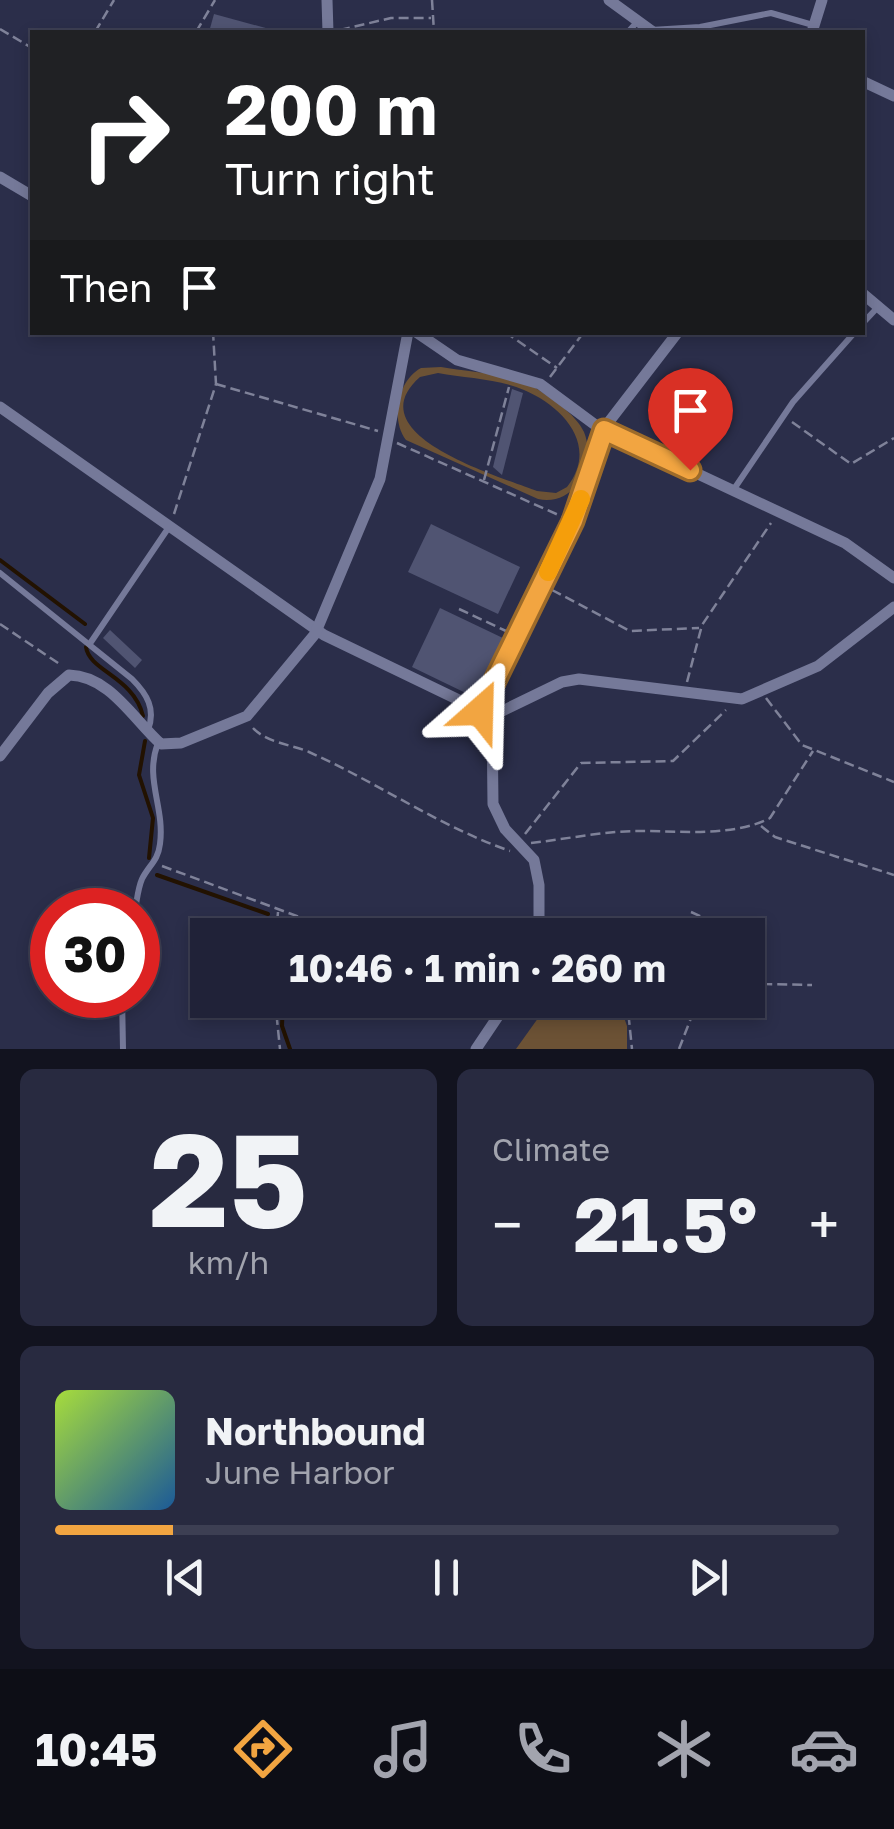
<!DOCTYPE html>
<html lang="en">
<head>
<meta charset="utf-8">
<style>
	:root { --surface:#202238; --page:#282a40; --text:#f1f3f6; --muted:#a2a4ae; --line:#3d3f53; --accent:#f2a541 }
	body { margin:0; font-family:"Golos Text",sans-serif; background:var(--page); color:var(--text); height:100vh; display:flex; flex-direction:column; font-size:38px; white-space:nowrap }
	* { box-sizing:border-box; margin:0 }
	p { font-size:32px; color:var(--muted) }
	.icon { flex:none; width:55px; height:55px; fill:none; stroke:currentColor; stroke-width:2; stroke-linecap:round; stroke-linejoin:round }
	.map { position:relative; height:1049px; overflow:hidden }
	.drawer { display:flex; flex-direction:column; gap:20px; padding:20px; background:#12131f; flex:1 }
	.drawer>* { flex:none }
	.guide { position:absolute; left:30px; top:30px; width:835px; height:305px; border-radius:0px; box-shadow:0 5px 15px #0003,0 0 0 2px var(--line); background:#202124; color:#fff; overflow:hidden }
	.speed { position:absolute; left:30px; top:888px; display:flex; gap:20px; font-size:50px; font-weight:700; text-align:center }
	.speed>* { display:grid; place-content:center; width:130px; height:130px; border-radius:50%; background:var(--surface); box-shadow:0 5px 15px #0003,0 0 0 2px var(--line); line-height:1 }
	.speed .limit { border:15px solid #d22; background:#fff; color:#111 }
	.pin { position:absolute; display:grid; place-items:center; width:85px; height:85px; color:#fff; margin:-102px -42px; border-radius:50% 50% 50% 0; rotate:-45deg; box-shadow:0 0 10px #0007 }
	.pin .icon { rotate:45deg }
	.me { position:absolute; width:110px; margin:-55px; rotate:25deg; stroke-linejoin:round; filter:drop-shadow(0 0 8px #0008) }
	.turn { display:flex; align-items:center; gap:35px; height:210px; padding:0 30px; font-size:45px }
	.turn .icon { width:130px; height:130px; stroke-width:2.5 }
	.turn b { display:block; font-size:70px; line-height:85px }
	.then { display:flex; align-items:center; height:95px; padding:0 30px; background:#0003; gap:20px; font-size:38px }
	.big { font-size:75px; font-weight:700; line-height:1.1 }
	.drawer .card { flex:1; display:flex; flex-direction:column; justify-content:center; gap:15px; min-width:0; padding:0 35px; border-radius:15px; background:var(--page) }
	.drawer .dial { align-items:center; gap:0 }
	.dial b { font-size:130px; line-height:1 }
	.song { display:flex; align-items:center; gap:30px }
	.cover { width:120px; height:120px; border-radius:15px; background:linear-gradient(135deg,hsl(80 70% 55%),hsl(210 70% 35%)) }
	.played { height:10px; border-radius:5px; background:linear-gradient(90deg,var(--accent) 15%,var(--line) 15%) }
	.keys { display:flex; justify-content:space-around; direction:ltr }
	.heat { display:flex; justify-content:space-between; align-items:center; font-size:55px; direction:ltr }
	.drawer .tiles { flex:1; display:grid; gap:20px; grid-template-columns:1fr 1fr }
	.card:last-child { grid-column:span 2 }
	.trip { position:absolute; left:190px; top:918px; width:575px; height:100px; border-radius:0px; background:var(--surface); box-shadow:0 5px 15px #0003,0 0 0 2px var(--line); font-weight:700; line-height:100px; text-align:center }
	.tab-bar { display:flex; height:160px; justify-content:space-around; align-items:center; background:#0d0e16; color:var(--muted) }
	.tab-bar .icon { width:70px; height:70px }
	.tab-bar .on { color:var(--accent) }
	.tab-bar b { font-size:45px; color:var(--text) }
	.map>svg:first-child { display:block }
</style>
</head>
<body>
<div class="map">
<svg width="894" height="1049" viewBox="0 0 894 1049">
	<rect width="100%" height="100%" fill="#2b2e4a"/>
	<g fill="#6c5235" fill-rule="evenodd">
		<path d="M441 367C468 372 508 373 532 386 549 396 576 414 584 432 597 464 575 507 538 499L406 440C390 419 398 380 421 368ZM438 373C465 378 499 379 524 390 564 407 599 446 567 487L556 493 537 491C502 477 354 435 420 377Z"/>
		<path d="M551 1000H618L627 1026V1049H516Z"/>
	</g>
	<g fill="none" stroke-linecap="round" stroke-linejoin="round">
		<g stroke="#221201" stroke-width="4">
			<path d="M0 560 85 624"/>
			<path d="M86 647C89 671 134 677 143 716"/>
			<path d="M145 741 139 775 153 818 149 858"/>
			<path d="M157 875 268 914"/>
			<path d="M283 935 284 923"/>
			<path d="M283 1000 282 1026 290 1049"/>
		</g>
	</g>
	<g fill="#505472">
		<path d="M214 14 273 30V32H209Z"/>
		<path d="M512 389 523 393 502 475 493 467Z"/>
		<path d="M431 524 520 567 498 614 408 572Z"/>
		<path d="M440 608 505 639 476 698 412 667Z"/>
		<path d="M110 630 142 660 135 668 103 638Z"/>
	</g>
	<g fill="none" stroke-linecap="round" stroke-linejoin="round">
		<g stroke="#7f8299" stroke-width="2.5" stroke-dasharray="10 5" stroke-linecap="butt">
			<path d="M432 0 434 32"/>
			<path d="M0 29 32 48"/>
			<path d="M340 30 391 18H431"/>
			<path d="M95 32 114 0"/>
			<path d="M196 32 215 0"/>
			<path d="M505 332 557 368"/>
			<path d="M550 377 584 332"/>
			<path d="M216 384 378 431"/>
			<path d="M792 422 851 464 894 438"/>
			<path d="M397 443 563 517"/>
			<path d="M484 480 509 387"/>
			<path d="M174 514 216 384 213 332"/>
			<path d="M552 590 630 631 699 628"/>
			<path d="M459 609 506 631"/>
			<path d="M0 624 61 665"/>
			<path d="M687 682 702 625 771 523"/>
			<path d="M766 698 802 745 894 782"/>
			<path d="M253 728C267 743 290 744 309 752 378 783 439 826 510 851"/>
			<path d="M761 826 775 837 894 875"/>
			<path d="M525 834 581 763 673 761 726 710"/>
			<path d="M531 843C567 839 604 831 640 831 680 831 734 837 770 818L813 751"/>
			<path d="M162 866 348 935"/>
			<path d="M691 912 718 924 728 935"/>
			<path d="M276 935 278 912"/>
			<path d="M748 956 765 984 812 985"/>
			<path d="M275 1000 280 1049"/>
			<path d="M627 1000 632 1049"/>
			<path d="M679 1049 698 1000"/>
		</g>
		<g stroke="#757999" stroke-width="6">
			<path d="M651 30 700 27 771 13 813 25"/>
			<path d="M628 32 637 22"/>
			<path d="M862 324 877 308"/>
			<path d="M734 489 793 402 855 332"/>
			<path d="M0 573 132 679C147 694 156 709 148 730"/>
			<path d="M91 642 169 527"/>
			<path d="M135 910C137 900 138 888 142 879 149 865 158 861 160 844 165 807 144 779 158 743"/>
			<path d="M122 995 123 1049"/>
		</g>
		<g stroke="#757999" stroke-width="11">
			<path d="M327 0 328 32"/>
			<path d="M609 0 653 32"/>
			<path d="M812 32 822 0"/>
			<path d="M862 81 894 96"/>
			<path d="M0 177 32 196"/>
			<path d="M862 293 894 320"/>
			<path d="M416 332 457 360 540 384 598 427 845 543 894 578"/>
			<path d="M0 407 324 635 492 716 562 682 579 679 742 699 818 666 894 607"/>
			<path d="M480 711 573 521 608 423 678 332"/>
			<path d="M492 716 493 804 505 829 534 860 539 885V935"/>
			<path d="M0 756 48 693 69 675C110 676 133 719 161 744L181 743 247 716 315 634 380 479 408 332"/>
			<path d="M476 1049 509 1000"/>
		</g>
	</g>
	<g fill="none" stroke-linecap="round" stroke-linejoin="round">
		<g stroke="#9d6b2a" stroke-width="25">
			<path id="route" d="M480 711 573 521 604 430 690 470"/>
		</g>
		<use href="#route" stroke="#f2a541" stroke-width="18"/>
		<path stroke="#f59e0b" stroke-width="18" d="M548 572 581 499"/>
	</g>
</svg>
<div class="speed"><div class="limit">30</div></div>
<div class="pin" style="left:690px;top:470px;background:#d93025"><svg class="icon" aria-label="arrive" viewBox="0 0 24 24"><path d="M6 21V4h12l-3 4 3 4H6"/></svg></div>
<svg class="me" style="left:480px;top:711px" viewBox="-20 -20 40 40"><path d="M0-17L14 15 0 8-14 15z" fill="#f2a541" stroke="#fff" stroke-width="4"/></svg>
<div class="trip">10:46 · 1 min · 260 m</div>
<div class="guide">
<div class="turn"><svg class="icon" aria-label="right" viewBox="0 0 24 24"><path d="M7 20v-9h11M14 6l5 5-5 5"/></svg><div><b>200 m</b>Turn right</div></div>
<div class="then">Then<svg class="icon" aria-label="arrive" viewBox="0 0 24 24"><path d="M6 21V4h12l-3 4 3 4H6"/></svg></div>
</div>
</div>
<section class="drawer">
<div class="tiles">
<div class="card dial"><b>25</b><p>km/h</p></div>
<div class="card"><p>Climate</p>
<div class="heat"><a>−</a><b class="big">21.5°</b><a>+</a></div>
</div>
<div class="card">
<div class="song"><i class="cover"></i><div><b>Northbound</b><p>June Harbor</p></div></div>
<div class="played"></div>
<div class="keys"><svg class="icon" aria-label="previous" viewBox="0 0 24 24"><path d="M18 5L8 12l10 7zM5 5v14"/></svg><svg class="icon" aria-label="pause" viewBox="0 0 24 24"><path d="M8 5v14M16 5v14"/></svg><svg class="icon" aria-label="next" viewBox="0 0 24 24"><path d="M6 5l10 7-10 7zM19 5v14"/></svg></div>
</div>
</div>
</section>
<nav class="tab-bar">
<b>10:45</b>
<svg class="icon on" aria-label="directions" viewBox="0 0 24 24"><path d="M12 3l9 9-9 9-9-9zM9 14v-3h6M13 9l2 2-2 2"/></svg>
<svg class="icon" aria-label="music" viewBox="0 0 24 24"><path d="M9 18V5l10-2v13"/><circle cx="6" cy="18" r="3"/><circle cx="16" cy="16" r="3"/></svg>
<svg class="icon" aria-label="phone" viewBox="0 0 24 24"><path d="M5 4h4l2 5-3 2q2 4 5 5l2-3 5 2v4C11 20 4 13 5 4z"/></svg>
<svg class="icon" aria-label="climate" viewBox="0 0 24 24"><path d="M12 3v18M4 7l16 10M4 17L20 7"/></svg>
<svg class="icon" aria-label="car" viewBox="0 0 24 24"><path d="M5 17H2v-5l4-1 3-4h7l3 4 3 1v5h-3M9 17h6M6 11h13"/><circle cx="7" cy="17" r="2"/><circle cx="17" cy="17" r="2"/></svg>
</nav>
</body>
</html>
